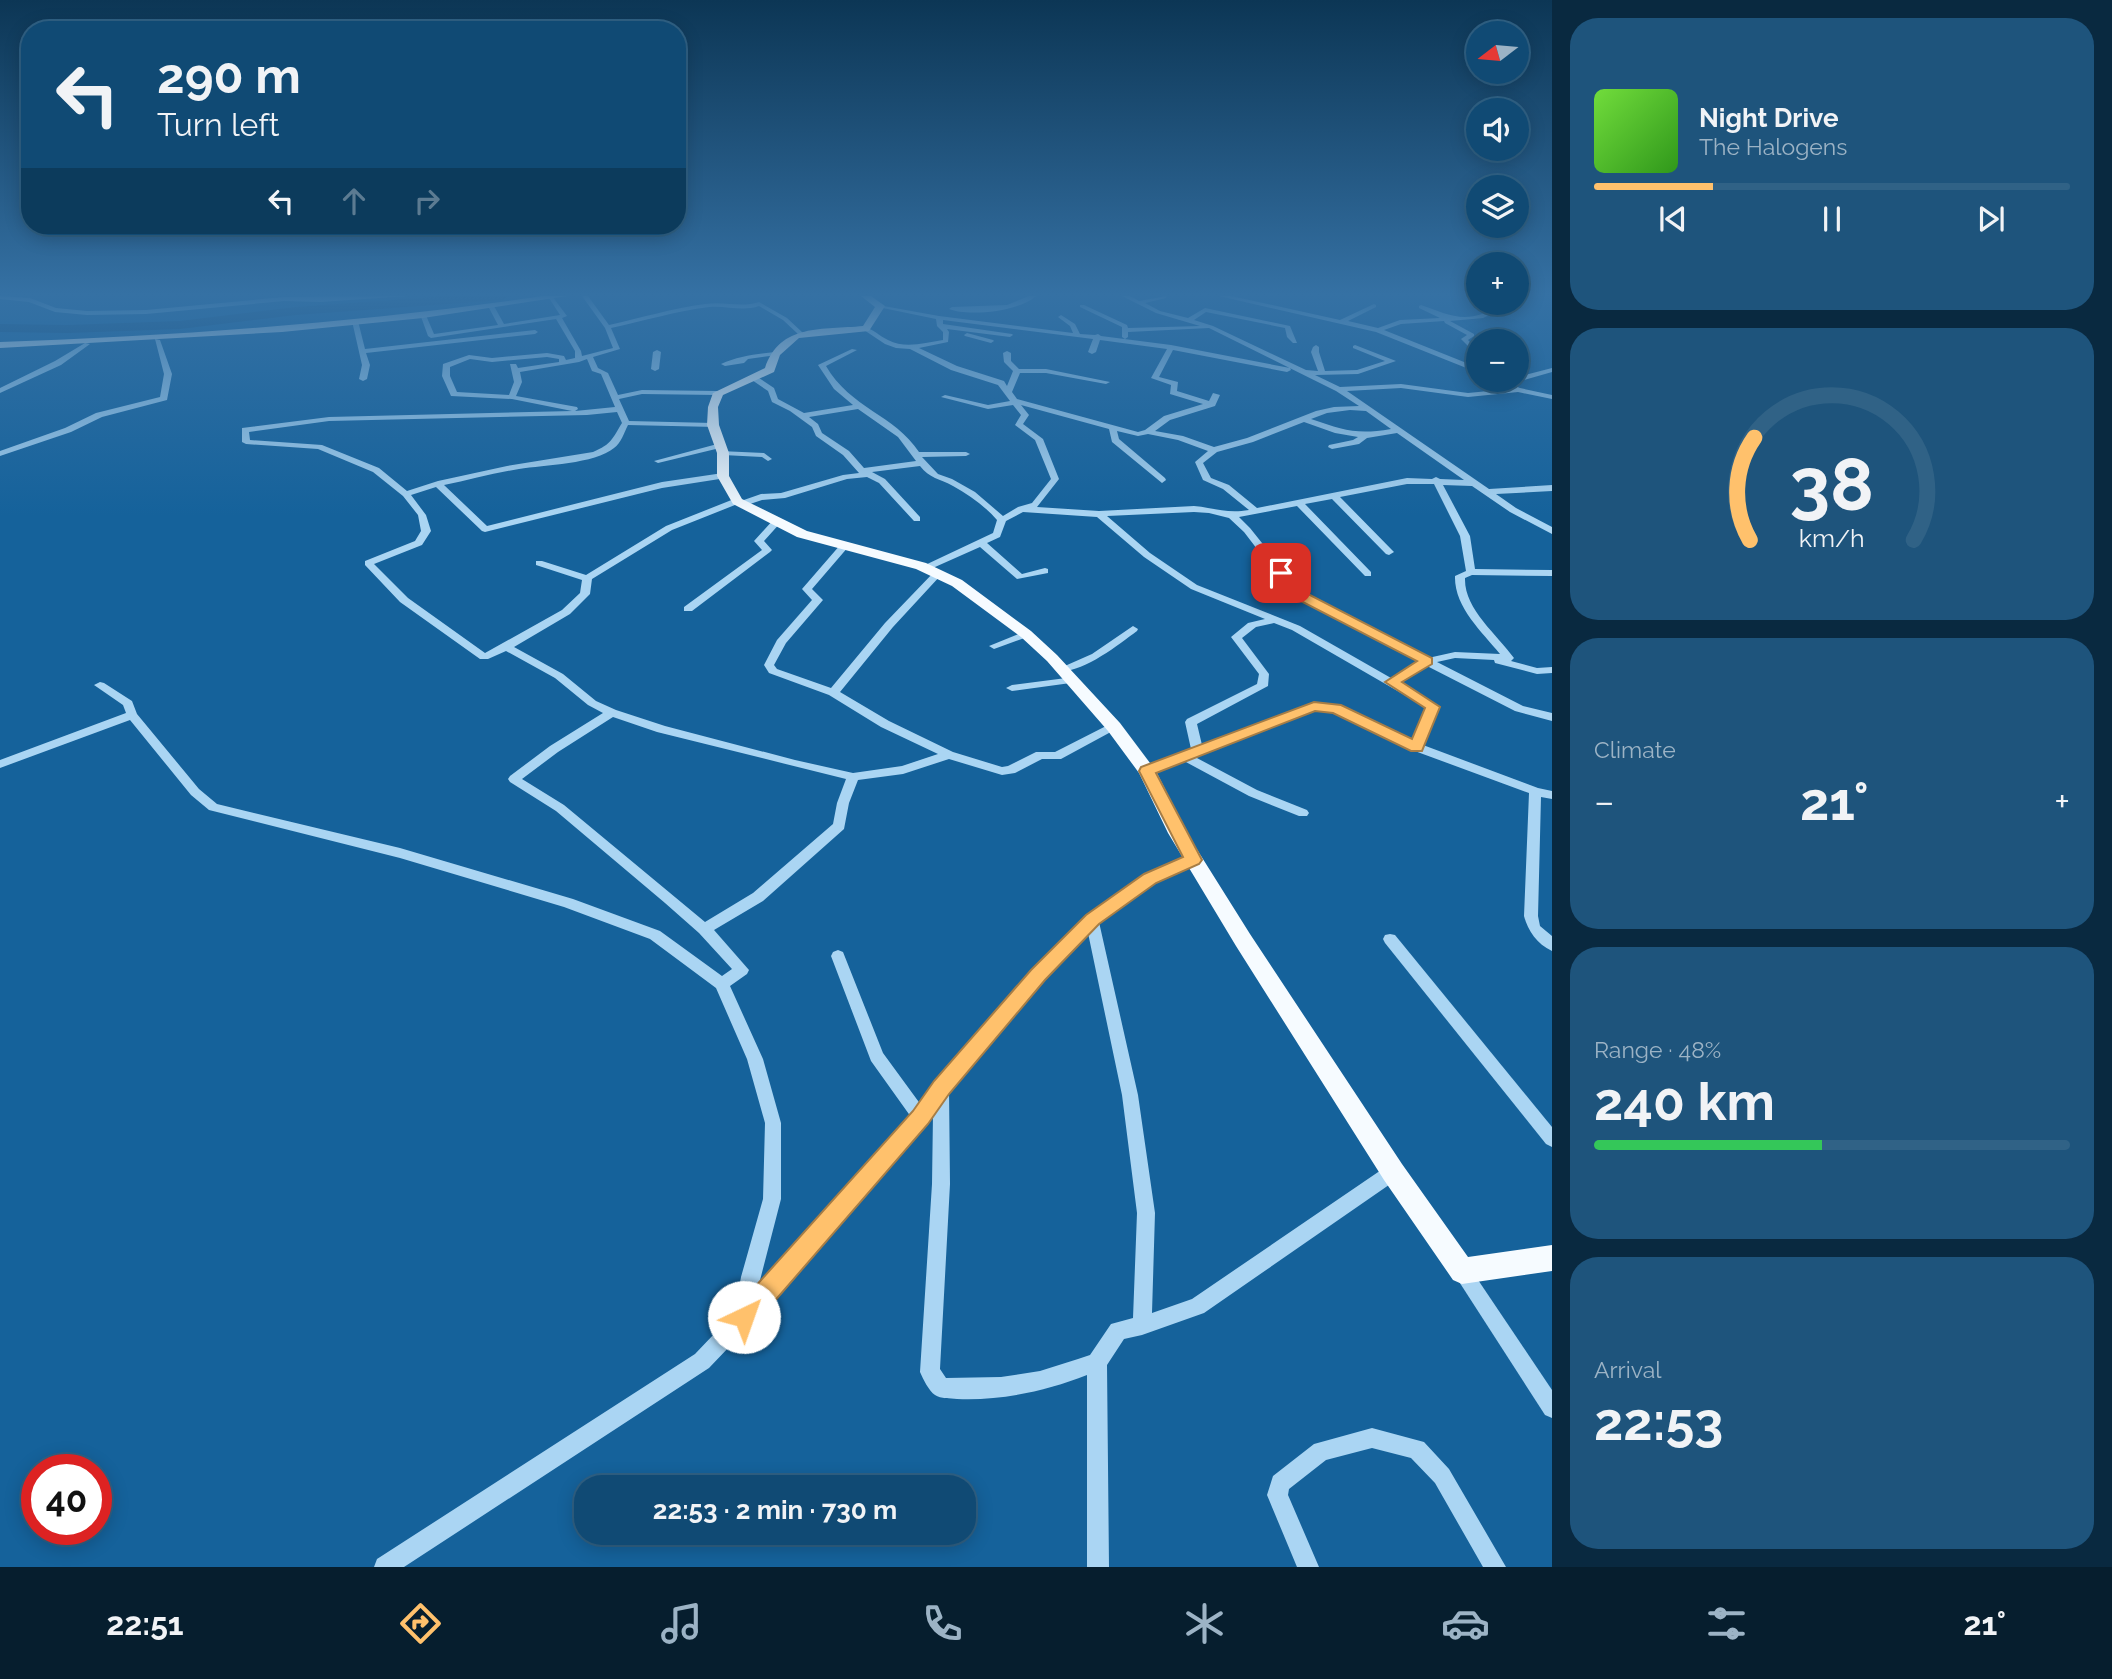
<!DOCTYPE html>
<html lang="en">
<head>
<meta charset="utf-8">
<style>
	:root { --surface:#104a74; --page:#1e547c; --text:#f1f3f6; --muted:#9cb3c5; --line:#306286; --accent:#ffc16c }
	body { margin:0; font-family:Raleway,sans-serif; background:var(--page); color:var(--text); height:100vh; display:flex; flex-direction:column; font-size:26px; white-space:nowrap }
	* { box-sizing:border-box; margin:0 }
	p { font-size:23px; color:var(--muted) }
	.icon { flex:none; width:38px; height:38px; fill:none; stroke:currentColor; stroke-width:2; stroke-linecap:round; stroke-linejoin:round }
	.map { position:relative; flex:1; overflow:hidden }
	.drawer { display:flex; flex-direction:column; gap:18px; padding:18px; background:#092940; width:560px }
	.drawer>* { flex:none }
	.guide { position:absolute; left:21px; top:21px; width:665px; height:214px; border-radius:28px; box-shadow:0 4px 18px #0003,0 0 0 2px var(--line); background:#104a74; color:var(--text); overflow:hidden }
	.needle { width:46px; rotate:254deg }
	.controls { position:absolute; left:1466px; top:21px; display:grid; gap:14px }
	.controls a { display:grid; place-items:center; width:63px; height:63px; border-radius:50%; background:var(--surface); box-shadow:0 4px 18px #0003,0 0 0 2px var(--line); font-size:35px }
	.speed { position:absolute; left:21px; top:1454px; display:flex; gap:14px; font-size:35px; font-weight:700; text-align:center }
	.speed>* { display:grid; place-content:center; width:91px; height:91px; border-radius:50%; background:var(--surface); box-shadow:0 4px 18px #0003,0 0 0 2px var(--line); line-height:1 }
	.speed .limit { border:10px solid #d22; background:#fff; color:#111 }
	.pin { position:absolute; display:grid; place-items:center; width:60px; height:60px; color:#fff; margin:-30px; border-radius:14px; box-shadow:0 4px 10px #0006 }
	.me { position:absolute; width:77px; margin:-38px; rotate:42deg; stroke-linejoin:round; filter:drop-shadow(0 0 5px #0008) }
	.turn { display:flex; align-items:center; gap:24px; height:147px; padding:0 21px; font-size:32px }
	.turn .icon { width:91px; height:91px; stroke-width:2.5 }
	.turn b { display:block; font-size:49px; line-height:60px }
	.lanes { display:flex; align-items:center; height:66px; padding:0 21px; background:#0003; justify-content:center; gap:35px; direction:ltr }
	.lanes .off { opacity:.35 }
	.big { font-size:52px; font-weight:700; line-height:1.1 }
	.drawer .tile { flex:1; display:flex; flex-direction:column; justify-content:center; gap:10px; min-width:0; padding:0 24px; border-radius:28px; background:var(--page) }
	.drawer .dial { align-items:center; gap:0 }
	.dial svg { height:182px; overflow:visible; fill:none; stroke:var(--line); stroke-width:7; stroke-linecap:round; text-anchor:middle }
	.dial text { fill:var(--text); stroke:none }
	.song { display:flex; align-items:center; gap:21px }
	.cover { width:84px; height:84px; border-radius:10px; background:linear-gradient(135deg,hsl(100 70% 55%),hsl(110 70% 35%)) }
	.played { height:7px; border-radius:4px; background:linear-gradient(90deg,var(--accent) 25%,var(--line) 25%) }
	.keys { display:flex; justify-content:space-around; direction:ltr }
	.heat { display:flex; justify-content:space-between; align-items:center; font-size:38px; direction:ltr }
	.charge { height:10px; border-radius:5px; background:linear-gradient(90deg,#34c759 48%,var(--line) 0) }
	.trip { position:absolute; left:574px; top:1475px; width:402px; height:70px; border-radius:28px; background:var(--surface); box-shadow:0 4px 18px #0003,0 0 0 2px var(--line); font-weight:700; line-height:70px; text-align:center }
	.tabs { display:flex; height:112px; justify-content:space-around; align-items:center; background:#061e2e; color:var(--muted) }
	.tabs .icon { width:49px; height:49px }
	.tabs .selected { color:var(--accent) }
	.tabs b { font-size:32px; color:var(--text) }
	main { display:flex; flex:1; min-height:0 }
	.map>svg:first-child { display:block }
</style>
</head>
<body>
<main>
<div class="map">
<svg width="1552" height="1567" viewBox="0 0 1552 1567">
	<rect width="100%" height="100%" fill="#15629b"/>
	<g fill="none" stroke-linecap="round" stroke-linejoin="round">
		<path fill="#0d4978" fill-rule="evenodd" d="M448 296H509L503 300 296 315 180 329 68 333 0 332V324L68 325 180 321 296 307Z"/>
		<g fill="#aad5f3" fill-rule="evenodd">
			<path d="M0 296 30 298 56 308 87 311 146 310 284 297 408 296 321 302 284 301 146 314 87 315 55 312 29 302 0 299Z"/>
			<path d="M552 296 567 316 562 318 581 351 582 356 613 348 605 328 582 296H588L609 325C641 318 673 308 705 304 726 301 740 308 759 302L787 318 803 333 798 334 783 320 759 306C742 312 726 305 709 307 676 311 644 321 611 328L620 349 593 357 598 368 608 373 618 395 642 390 718 391 722 393 718 395 642 394 619 399 629 421 713 423H716V427L628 425C624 433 621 443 614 448 595 464 544 465 519 469 494 473 469 480 444 485L487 526 662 482 723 473 727 476 726 478 662 488 485 532 482 531 436 487 411 495 426 515 431 531 422 545 374 564 408 598 485 653 562 610 580 593 582 580 536 565V561H542L586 575 666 526 734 499 741 501 761 494 781 493 843 475 859 473 843 455 816 436 812 427 790 411 772 402 768 391 749 378 756 376 774 388 778 399 804 413 853 405 834 389 818 365 852 349 857 350 826 366C850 408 895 415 919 452H966L970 454 966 456 922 457 938 474 952 479 975 492 1003 516 1018 507 1032 503 1051 479 1035 440 1015 425 1021 415 1013 405 988 409 941 397 945 395 988 405 1010 401 998 385 951 370 910 349 896 348 885 344 864 330V328C873 328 879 336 888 340 905 349 924 343 943 340V332L937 326 936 319 878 307V305L939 316 1073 333 1070 326 1058 317 1061 315 1075 324 1080 334 1095 335 1098 334 1101 336 1171 345 1290 368 1291 370 1287 372 1173 350 1159 377 1178 382 1177 391 1209 401 1213 393 1220 395 1215 406 1170 420 1155 431 1183 436 1214 447 1247 438 1316 411 1334 407 1359 406 1336 391 1209 328 1128 332V337L1125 339 1122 337V327L1080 307V305H1084L1127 325 1128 328 1200 326 1156 313 1122 296H1130L1139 301 1167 296 1166 298 1145 303 1160 311 1188 318 1205 308 1290 326 1297 343H1293L1287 337 1285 328 1206 312 1194 320 1213 326 1306 370 1318 371 1311 352 1313 347 1316 345 1319 347V352L1325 371 1357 370 1385 361 1353 348V346L1355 345 1396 361 1358 374 1315 375 1340 387 1401 384 1468 393 1509 389 1491 380H1517V377L1552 368V372L1510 384 1520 388 1552 395V399L1518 392 1468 397 1401 388 1347 391 1489 489 1552 485V491L1496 494 1516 508 1552 527V534L1510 512 1472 486 1443 485 1470 536 1475 569 1552 570V576L1472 575 1465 578C1464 609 1497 634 1514 658L1511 661 1537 668 1552 667V673L1537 674 1495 663 1494 660 1455 658 1437 662 1523 706 1552 713V721L1515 711 1427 666 1399 683 1439 707 1423 745 1538 788 1552 791V799L1541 797 1538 916 1540 926 1552 936V951C1537 944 1528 931 1524 916L1529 793 1412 750 1333 712 1315 710 1195 757 1257 790 1307 810 1309 813 1307 816H1299L1249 796 1184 761 1151 774H1143L1141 771 1143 768 1191 749 1185 722 1187 719 1257 684 1259 674 1231 637 1248 623 1265 619 1191 589 1144 557 1097 517 1023 512 1006 521 1000 537 987 543 1022 574 1045 568 1048 569V573L1017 579 980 547 926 571 921 568 923 566 993 533 997 520C985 506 969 495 953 486 940 479 929 478 920 466L872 472 885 479 920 517V521H914L879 483 867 477 847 479 785 498 762 500 744 506 740 503 672 530 592 579 590 594 570 614 514 647 563 674 596 701 616 710 665 726 795 760 853 773 902 766 938 754 881 727 829 695 769 673 764 665 777 640 812 600 802 589 841 544 844 543 849 546 812 589 823 600 786 643 774 665 777 669 831 688 885 623 935 571H941V575L893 627 840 692 889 721 953 752 1002 767 1008 766 1036 752H1055L1110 724H1118L1120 727 1061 759H1042L1015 773 1002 775 949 759 903 774 858 780 849 803 844 829 763 901 714 930 749 970 747 974 730 986 763 1059 781 1123V1199L758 1288 911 1117 871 1061 831 956 833 952 838 950 843 952 883 1053 921 1105C942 1074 967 1046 992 1018 1048 953 1108 881 1193 855L1198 857 1200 860 1198 863 1155 881 1099 922 1138 1095 1155 1213 1152 1313 1192 1299 1387 1166 1393 1164 1399 1166 1401 1172 1399 1178 1204 1313 1142 1335 1124 1339 1107 1365 1109 1567H1087V1375C1046 1391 1001 1401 957 1399 950 1398 941 1399 935 1395 929 1391 923 1379 920 1372L932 1184 933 1114 751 1324 709 1368 404 1567H374L377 1559 695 1354 735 1312 741 1277 763 1199 765 1123 747 1059 716 988 650 939 564 907 400 858 209 810 191 795 130 720 0 768V760L126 713 123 705 94 685 100 682 104 683 132 701 137 714 199 789 217 804 400 848 573 899 660 931 722 976 732 969 699 933 665 903 556 811 510 782 508 779 510 776 550 746 603 713 588 705 555 678 506 651 488 659H480L400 602 365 565V561L415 541 421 531 418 515 403 496 373 472 318 449 246 444 242 442V428L329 417 572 411 512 399 451 396 442 376 443 364 469 355 492 358 547 353 564 356 566 360 575 358V351L556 319 431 338 428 336 420 314 425 313 434 334 498 325 488 306 491 304 494 306 504 324 560 315 549 298ZM943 320 1093 339 1088 352 1092 354 1096 352 1100 340 1167 349 1151 378 1171 385 1170 394 1203 404 1164 416 1145 430 1138 432 1017 399 1012 392 1020 373H1046L1106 384 1110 382 1046 369H1019L1011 361V353L1007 351 1003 353 1004 362 1013 371 1007 386 1004 381 957 366 919 348 948 342 949 332 947 329 1010 337 1013 335 1012 334 943 324ZM547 357 559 359V362L518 368 516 364H510L514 382 509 395 457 392 450 376V367L470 359 492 362ZM587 359 592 371 601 374 615 407 575 411 578 409 577 407 516 396 522 382 520 372 579 362ZM1021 405 1109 429 1112 442 1162 483 1166 480 1165 478 1119 439 1117 431 1138 436 1148 434 1178 440 1208 451 1195 462 1203 480 1223 489 1249 510C1227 514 1216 508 1194 506L1099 511 1037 507 1059 479 1043 439 1023 424 1029 415ZM858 409 898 437 916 461 864 468 849 451 822 433 818 424 809 417ZM1350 410 1366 411 1391 429C1356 435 1344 430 1311 419L1327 413ZM617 412 622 423C612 439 612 444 593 452L507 466 438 481 407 491 379 468 322 445 250 440 249 432 329 421 587 415ZM1304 422 1335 433 1358 437 1353 440 1329 445 1328 447 1332 449 1359 444 1367 438 1397 433 1464 480 1440 479 1436 477 1432 479 1407 478 1257 508 1229 485 1211 478 1203 463 1217 452 1253 442ZM1407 484H1434L1460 536 1466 571 1455 576C1454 607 1482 632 1500 654L1455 652 1428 658 1301 592 1250 528 1239 517 1297 506 1365 576H1371V572L1305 504 1332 499 1386 554 1389 555 1394 552 1392 550 1340 497ZM1194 512 1209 513 1229 518 1244 532 1293 596 1419 661 1391 678 1300 626 1197 585 1150 553 1107 516ZM1274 623 1292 630 1427 708 1413 741 1340 707 1314 703 1202 745 1197 724 1268 686 1269 674 1242 638 1256 627ZM613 717 657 732 846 779 837 803 833 824 753 893 705 922 564 805 522 779 558 752ZM1088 933 1122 1095 1137 1213 1133 1318 1111 1324 1090 1355 1078 1359 1040 1371 1001 1377 946 1378 940 1369 950 1184 949 1090 1043 979Z"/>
			<path d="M1029 296H1036C1020 311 969 317 949 309L952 307 1007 305Z"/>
			<path d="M1219 296H1231L1340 320 1374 304 1376 305V307L1348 321 1378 328 1400 320 1440 318 1419 308V306L1421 305C1442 312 1459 322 1482 314 1493 310 1502 302 1514 303L1483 318 1450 321 1474 334V336L1468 340 1479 351V357L1461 339 1467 335 1445 323 1444 321 1401 324 1384 330 1479 368V373L1376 332Z"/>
			<path d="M355 319 358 321 365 349 535 330 538 332 535 334 366 353 370 365 367 379 363 381 359 379 362 365 352 321Z"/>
			<path d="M967 333 993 340 994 341 991 343 965 336 964 335Z"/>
			<path d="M155 339 160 340 172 374 167 400 102 417 71 432 0 456V451L65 428 96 413 160 397 164 374Z"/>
			<path d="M85 343 90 344 61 365 0 393V388L55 361Z"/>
			<path d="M657 350 661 352 659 369 655 371 651 369 653 352Z"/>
			<path d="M775 352 779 354 777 355 748 359 744 363 725 366 721 364C738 356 756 354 775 352Z"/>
			<path d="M721 443H724V447L658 463 654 461Z"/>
			<path d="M720 451 764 453 772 459 768 461 762 457 723 455 719 453Z"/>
			<path d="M777 518 782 521 764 541 772 550 770 552 692 611H684V607L762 550 754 541 774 519Z"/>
			<path d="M1133 626 1138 629 1137 631C1118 645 1083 673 1059 671L1058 669 1092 654Z"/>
			<path d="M1026 631 1030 632V636L994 649 989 646Z"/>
			<path d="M1074 677 1079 680 1078 682 1012 691 1006 688 1012 685Z"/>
			<path d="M1390 934 1395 935 1552 1127V1147L1546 1144 1385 943 1383 939 1385 935Z"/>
			<path d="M1462 1262 1468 1265 1552 1390V1418L1545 1415 1456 1277 1453 1271 1456 1265Z"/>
			<path d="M1372 1428 1424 1442 1449 1469 1506 1567H1483L1435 1483 1411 1458 1372 1448 1326 1460 1289 1489 1288 1495 1319 1567H1297L1267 1495 1273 1476 1314 1444Z"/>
		</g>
		<g fill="#f6fbff" fill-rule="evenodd">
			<path d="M543 296H567L423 318 282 332 0 348V342C182 336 363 322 543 296Z"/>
			<path d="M861 296H871L885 306 869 331 799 338 780 355 774 372 723 395 718 407 719 425 729 453V476L742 499 807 531 926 563 962 580 1031 631 1057 655 1120 723 1156 771 1186 832 1250 934 1402 1164 1468 1257 1552 1245V1271L1462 1284 1453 1280 1384 1180 1236 946 1168 833 1139 773 1108 731 1047 661 1021 637 952 586 916 569 797 537 733 504 717 476V453L707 425 708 407 713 393 765 368C780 323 823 330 863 326L875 307Z"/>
		</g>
	</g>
	<linearGradient id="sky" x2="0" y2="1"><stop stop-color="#0c3655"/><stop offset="0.57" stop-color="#3571a4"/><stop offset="1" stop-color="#3571a4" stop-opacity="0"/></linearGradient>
	<rect width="1552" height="516" fill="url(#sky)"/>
	<path fill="#ffc16c" stroke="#a67d46" stroke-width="2" d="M1281 569 1285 570 1302 591 1432 658V664L1402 682 1440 707 1422 751H1411L1333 713 1315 711 1156 773 1202 860 1199 864 1156 883 1099 924 1045 980 949 1094 928 1124 753 1326 744 1330 735 1326 732 1317 735 1309 913 1111 934 1081 1031 970 1086 915 1144 874 1183 857 1139 771 1141 767 1314 702 1341 705 1412 739 1425 708 1385 682 1417 661 1293 597 1274 573Z"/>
</svg>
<div class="controls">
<a><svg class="needle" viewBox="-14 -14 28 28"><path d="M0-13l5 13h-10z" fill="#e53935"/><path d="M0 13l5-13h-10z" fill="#9cb3c5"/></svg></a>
<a><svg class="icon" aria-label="sound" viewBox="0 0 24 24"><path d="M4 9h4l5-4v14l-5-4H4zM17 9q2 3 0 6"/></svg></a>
<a><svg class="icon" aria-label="layers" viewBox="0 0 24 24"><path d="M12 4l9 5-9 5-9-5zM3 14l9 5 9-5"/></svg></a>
<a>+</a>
<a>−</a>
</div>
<div class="speed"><div class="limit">40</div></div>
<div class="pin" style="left:1281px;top:573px;background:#d93025"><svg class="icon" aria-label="arrive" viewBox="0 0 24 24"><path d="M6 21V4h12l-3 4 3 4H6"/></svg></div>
<svg class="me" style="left:744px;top:1317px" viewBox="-20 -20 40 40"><circle r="19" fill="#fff"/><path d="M0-13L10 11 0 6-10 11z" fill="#ffc16c"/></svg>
<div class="trip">22:53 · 2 min · 730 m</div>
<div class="guide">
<div class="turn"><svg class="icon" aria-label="left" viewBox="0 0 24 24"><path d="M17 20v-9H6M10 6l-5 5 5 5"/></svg><div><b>290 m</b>Turn left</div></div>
<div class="lanes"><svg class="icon" aria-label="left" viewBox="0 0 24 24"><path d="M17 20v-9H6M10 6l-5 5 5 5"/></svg><svg class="icon off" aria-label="ahead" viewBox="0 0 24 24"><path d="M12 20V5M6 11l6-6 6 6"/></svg><svg class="icon off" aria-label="right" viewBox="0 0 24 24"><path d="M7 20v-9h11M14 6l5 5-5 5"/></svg></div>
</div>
</div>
<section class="drawer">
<div class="tile">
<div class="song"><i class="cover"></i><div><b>Night Drive</b><p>The Halogens</p></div></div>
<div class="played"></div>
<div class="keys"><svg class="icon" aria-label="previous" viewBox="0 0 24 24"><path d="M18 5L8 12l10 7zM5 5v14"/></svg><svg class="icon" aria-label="pause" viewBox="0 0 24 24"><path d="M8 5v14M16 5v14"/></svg><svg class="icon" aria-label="next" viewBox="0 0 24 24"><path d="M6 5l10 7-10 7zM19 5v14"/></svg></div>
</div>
<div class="tile dial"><svg viewBox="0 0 100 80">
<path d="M14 69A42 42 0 1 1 86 69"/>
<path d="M14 69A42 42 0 0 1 16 24" stroke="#ffc16c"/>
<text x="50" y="56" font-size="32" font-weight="700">38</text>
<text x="50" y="72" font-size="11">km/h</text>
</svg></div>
<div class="tile"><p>Climate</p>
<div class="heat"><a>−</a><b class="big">21°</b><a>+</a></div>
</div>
<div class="tile"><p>Range · 48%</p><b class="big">240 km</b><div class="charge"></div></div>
<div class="tile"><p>Arrival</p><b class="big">22:53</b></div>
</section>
</main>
<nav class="tabs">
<b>22:51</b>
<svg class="icon selected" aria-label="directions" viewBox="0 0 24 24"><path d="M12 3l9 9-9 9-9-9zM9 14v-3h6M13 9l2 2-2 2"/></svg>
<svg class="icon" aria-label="music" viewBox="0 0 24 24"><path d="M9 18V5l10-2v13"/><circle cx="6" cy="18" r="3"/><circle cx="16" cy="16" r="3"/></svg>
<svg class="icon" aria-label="phone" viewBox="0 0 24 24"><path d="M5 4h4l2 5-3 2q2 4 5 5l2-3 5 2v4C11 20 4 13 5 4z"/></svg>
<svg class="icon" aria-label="climate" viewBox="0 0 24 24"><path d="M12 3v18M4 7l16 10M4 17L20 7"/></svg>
<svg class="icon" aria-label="car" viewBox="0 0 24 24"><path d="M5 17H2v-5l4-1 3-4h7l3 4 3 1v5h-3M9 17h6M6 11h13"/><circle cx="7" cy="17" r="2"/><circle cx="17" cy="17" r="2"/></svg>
<svg class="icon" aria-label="filters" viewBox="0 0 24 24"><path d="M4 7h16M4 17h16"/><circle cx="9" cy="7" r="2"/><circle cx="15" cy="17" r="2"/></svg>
<b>21°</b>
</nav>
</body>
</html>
